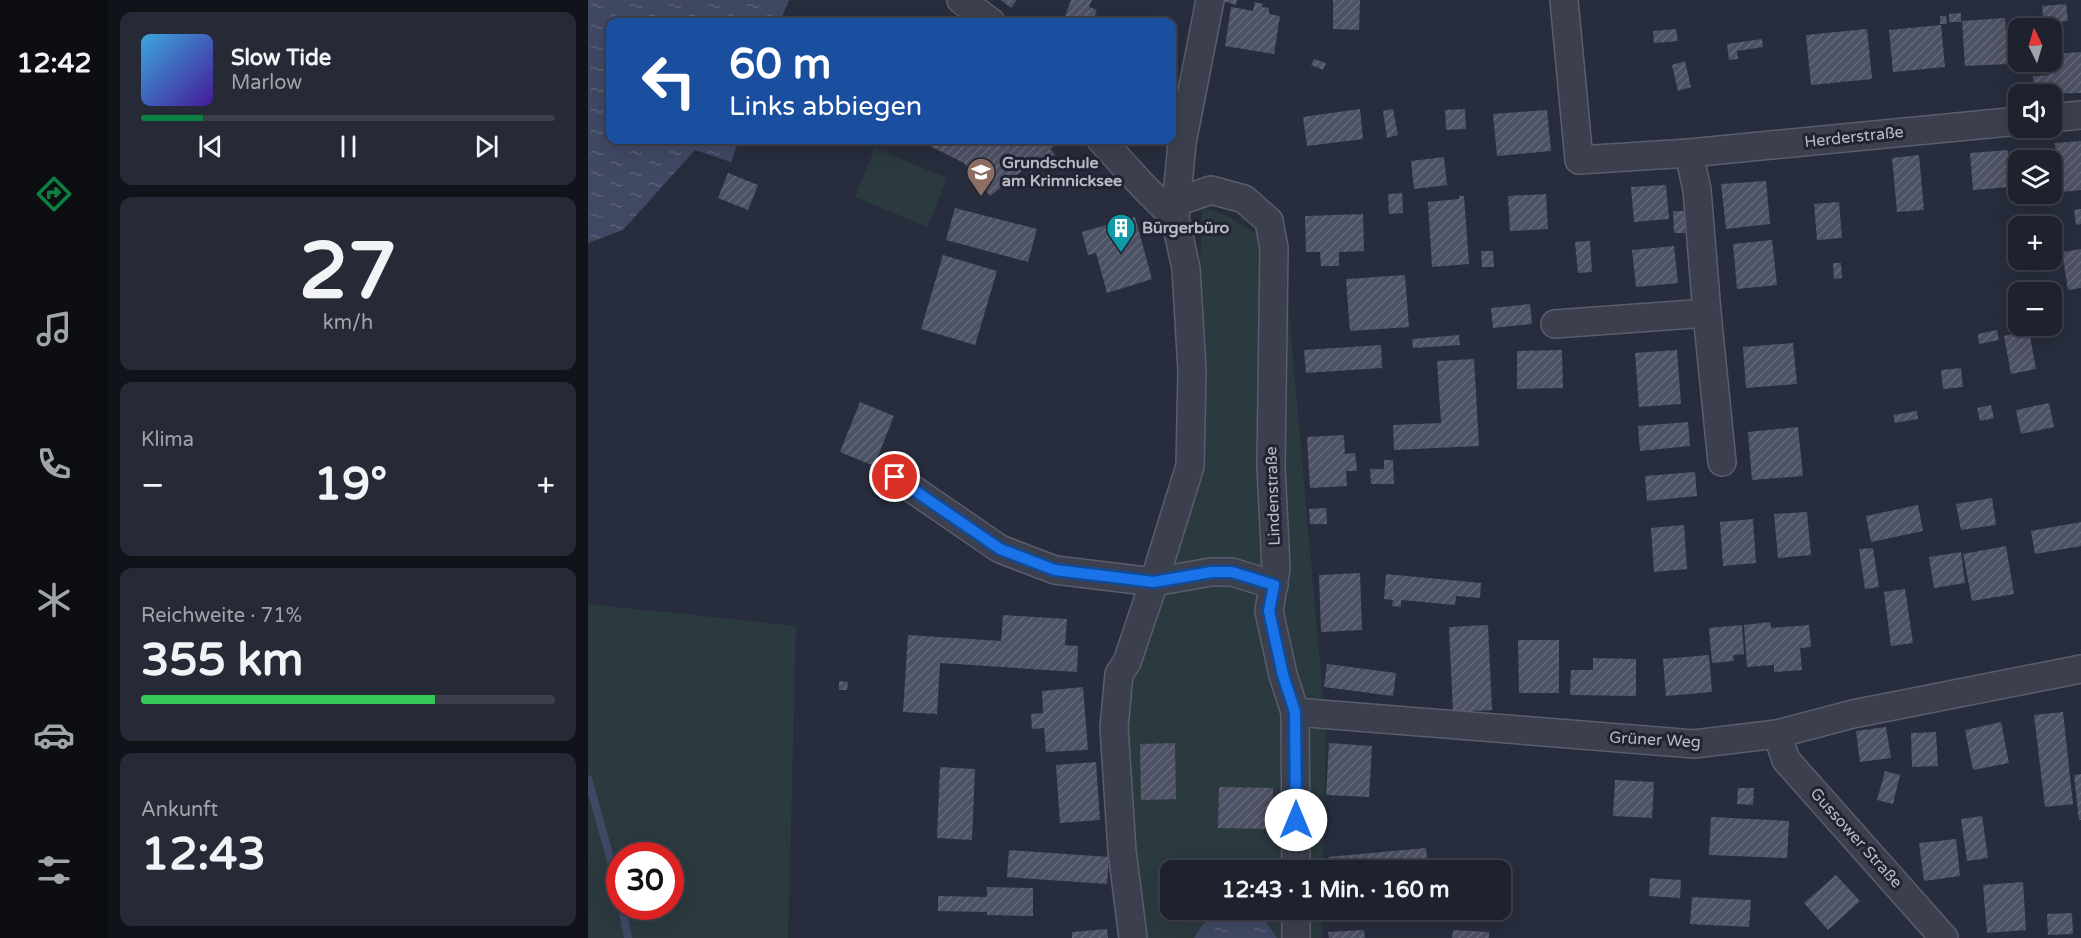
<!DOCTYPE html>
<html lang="de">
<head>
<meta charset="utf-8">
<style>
	:root { --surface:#1e222e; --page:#262a36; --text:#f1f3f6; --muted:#a1a4aa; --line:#3c3f4a; --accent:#0b8043 }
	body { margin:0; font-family:"Varela Round",sans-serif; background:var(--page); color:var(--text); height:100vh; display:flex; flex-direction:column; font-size:22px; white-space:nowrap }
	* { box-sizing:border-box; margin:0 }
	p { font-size:20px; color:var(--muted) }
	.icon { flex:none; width:33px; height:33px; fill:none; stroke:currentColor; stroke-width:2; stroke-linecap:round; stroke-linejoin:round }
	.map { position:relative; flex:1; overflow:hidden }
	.side { display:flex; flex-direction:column; gap:12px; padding:12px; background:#101319; width:480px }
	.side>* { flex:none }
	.guide { position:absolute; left:18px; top:18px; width:570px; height:126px; border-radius:12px; box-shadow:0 6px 24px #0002,0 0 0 2px var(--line); background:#1a4fa0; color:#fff; overflow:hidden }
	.needle { width:39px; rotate:355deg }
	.tools { position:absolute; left:1420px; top:18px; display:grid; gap:12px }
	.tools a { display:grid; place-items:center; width:54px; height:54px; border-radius:12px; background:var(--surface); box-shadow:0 6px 24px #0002,0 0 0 2px var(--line); font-size:30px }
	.speed { position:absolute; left:18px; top:842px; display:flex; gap:12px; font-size:30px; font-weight:700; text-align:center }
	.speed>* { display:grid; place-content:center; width:78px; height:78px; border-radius:50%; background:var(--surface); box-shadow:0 6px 24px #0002,0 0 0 2px var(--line); line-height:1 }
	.speed .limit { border:9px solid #d22; background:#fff; color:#111 }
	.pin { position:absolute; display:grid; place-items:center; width:51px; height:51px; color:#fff; margin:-26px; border:3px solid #fff; border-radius:50%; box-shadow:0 2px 6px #0007 }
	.me { position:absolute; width:66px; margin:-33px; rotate:0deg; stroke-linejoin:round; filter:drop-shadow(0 0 4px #0008) }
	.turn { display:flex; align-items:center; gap:21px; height:126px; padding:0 24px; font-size:27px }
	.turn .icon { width:78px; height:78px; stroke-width:2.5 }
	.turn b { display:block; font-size:42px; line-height:51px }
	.big { font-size:45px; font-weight:700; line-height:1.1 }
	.side .tile { flex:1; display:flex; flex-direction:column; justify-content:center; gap:9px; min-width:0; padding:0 21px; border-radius:12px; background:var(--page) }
	.side .dial { align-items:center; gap:0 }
	.dial b { font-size:78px; line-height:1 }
	.song { display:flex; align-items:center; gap:18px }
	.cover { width:72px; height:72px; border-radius:9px; background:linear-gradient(135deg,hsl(200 70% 55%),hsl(260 70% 35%)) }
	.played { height:6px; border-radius:3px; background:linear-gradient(90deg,var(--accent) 15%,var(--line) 15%) }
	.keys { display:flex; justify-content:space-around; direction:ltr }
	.heat { display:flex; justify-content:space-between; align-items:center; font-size:33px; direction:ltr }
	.charge { height:9px; border-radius:4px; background:linear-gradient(90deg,#34c759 71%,var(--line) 0) }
	.trip { position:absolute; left:572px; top:860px; width:351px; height:60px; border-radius:12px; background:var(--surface); box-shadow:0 6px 24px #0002,0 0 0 2px var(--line); font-weight:700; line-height:60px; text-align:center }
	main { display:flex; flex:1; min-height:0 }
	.tab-bar { display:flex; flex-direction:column; width:108px; justify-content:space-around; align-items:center; background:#0c0e12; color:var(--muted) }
	.tab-bar .icon { width:42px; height:42px }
	.tab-bar .active { color:var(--accent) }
	.tab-bar b { font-size:27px; color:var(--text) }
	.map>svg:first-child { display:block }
</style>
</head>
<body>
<main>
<nav class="tab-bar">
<b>12:42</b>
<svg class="icon active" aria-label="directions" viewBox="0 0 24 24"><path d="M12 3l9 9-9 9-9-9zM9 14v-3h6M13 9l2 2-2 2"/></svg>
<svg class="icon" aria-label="music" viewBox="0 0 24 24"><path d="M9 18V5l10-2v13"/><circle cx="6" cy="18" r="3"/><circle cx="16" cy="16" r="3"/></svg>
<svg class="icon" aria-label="phone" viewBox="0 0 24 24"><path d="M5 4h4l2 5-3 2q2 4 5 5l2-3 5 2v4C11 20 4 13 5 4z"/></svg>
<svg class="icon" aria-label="climate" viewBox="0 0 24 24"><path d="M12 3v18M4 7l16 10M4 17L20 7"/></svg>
<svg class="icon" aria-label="car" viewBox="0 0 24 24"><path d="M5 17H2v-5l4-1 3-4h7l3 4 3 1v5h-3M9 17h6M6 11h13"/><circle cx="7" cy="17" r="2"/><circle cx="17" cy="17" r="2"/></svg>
<svg class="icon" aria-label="filters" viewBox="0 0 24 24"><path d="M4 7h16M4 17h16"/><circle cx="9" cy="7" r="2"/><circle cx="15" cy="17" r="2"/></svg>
</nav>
<section class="side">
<div class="tile">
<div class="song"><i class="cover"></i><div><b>Slow Tide</b><p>Marlow</p></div></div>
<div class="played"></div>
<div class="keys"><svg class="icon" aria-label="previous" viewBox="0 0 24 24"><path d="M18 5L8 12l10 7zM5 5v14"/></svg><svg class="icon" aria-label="pause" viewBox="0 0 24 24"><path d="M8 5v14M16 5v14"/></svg><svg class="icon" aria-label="next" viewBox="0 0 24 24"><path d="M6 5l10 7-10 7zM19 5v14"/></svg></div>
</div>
<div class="tile dial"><b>27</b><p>km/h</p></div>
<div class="tile"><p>Klima</p>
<div class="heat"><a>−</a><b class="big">19°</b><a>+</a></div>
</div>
<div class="tile"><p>Reichweite · 71%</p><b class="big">355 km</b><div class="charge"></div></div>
<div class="tile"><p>Ankunft</p><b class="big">12:43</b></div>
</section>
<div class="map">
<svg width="1493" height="938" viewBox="0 0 1493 938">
	<defs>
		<pattern id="water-ripples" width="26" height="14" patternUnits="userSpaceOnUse" patternTransform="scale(1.5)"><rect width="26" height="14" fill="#404864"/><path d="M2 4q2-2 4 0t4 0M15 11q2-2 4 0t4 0" fill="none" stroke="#5a6079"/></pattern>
		<pattern id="building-hatch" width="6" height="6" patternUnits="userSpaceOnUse" patternTransform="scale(1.5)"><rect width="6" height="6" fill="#4d5164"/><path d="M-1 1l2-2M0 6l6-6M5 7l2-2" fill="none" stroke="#656879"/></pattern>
	</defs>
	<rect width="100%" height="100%" fill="#282d3d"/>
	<g fill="#2b3a3f" fill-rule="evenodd">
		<path d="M287 148 359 178 339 227 267 197Z"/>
		<path d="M614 207 640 216 674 238 697 268 738 732 735 870H582V909H734V938H553L533 731 544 667 607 471Z"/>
		<path d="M0 604 208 626 200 938H0ZM32 855H82V906H32Z"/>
	</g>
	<g fill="url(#water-ripples)">
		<path d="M0 0H201L192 22H22V140H151L143 162 107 150 35 230 0 243Z"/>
		<path d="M638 909 671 911 689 938H606L614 925Z"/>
	</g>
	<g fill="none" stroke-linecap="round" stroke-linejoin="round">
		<g stroke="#404864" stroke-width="8">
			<path d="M0 779 32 893"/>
			<path d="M34 906 40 938"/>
		</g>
	</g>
	<g fill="url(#building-hatch)">
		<path d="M413 0H429L423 8Z"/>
		<path d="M483 0H504L501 7 509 10 504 22H475Z"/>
		<path d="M632 0H649L648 5Z"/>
		<path d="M745 0H772L771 30 745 29Z"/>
		<path d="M667 2 675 4 674 7 681 8V14L692 16 686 54 637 46 643 7 665 11Z"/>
		<path d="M1478 4 1480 21 1456 23 1454 6Z"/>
		<path d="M1373 13V22H1361V14Z"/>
		<path d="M1352 16H1358L1359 24H1352Z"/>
		<path d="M1417 18 1420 64 1377 66 1374 21Z"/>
		<path d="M1353 25 1357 67 1305 72 1301 30Z"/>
		<path d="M1088 29 1090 41 1066 43 1065 31Z"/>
		<path d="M1279 29 1284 79 1223 85 1218 35Z"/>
		<path d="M1174 39 1175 47 1149 51 1150 59 1141 60 1139 44Z"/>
		<path d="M1493 52V93L1446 94 1445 76 1461 75 1460 62H1464V54Z"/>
		<path d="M726 59 738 63 735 70 723 65Z"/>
		<path d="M1097 61 1103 87 1090 91 1084 65Z"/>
		<path d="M772 109 775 139 719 146 715 117Z"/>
		<path d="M805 109 810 135 799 138 795 111Z"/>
		<path d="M877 109 878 129 858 130 857 110Z"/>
		<path d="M959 110 963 151 909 156 905 114Z"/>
		<path d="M330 140H474L462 149 467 154 443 173 439 167 402 196 376 163Z"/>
		<path d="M1493 141V190L1464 193V171H1469L1467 143Z"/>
		<path d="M1420 150 1423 187 1385 190 1382 153Z"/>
		<path d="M1331 155 1336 210 1309 212 1304 158Z"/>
		<path d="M856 157 859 185 826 189 823 161Z"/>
		<path d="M140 173 170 185 160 210 130 198Z"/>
		<path d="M1178 181 1182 224 1138 229 1133 184Z"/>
		<path d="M1078 185 1081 219 1046 222 1043 187Z"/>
		<path d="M814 193 815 213 801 214 800 194Z"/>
		<path d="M958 194 960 229 922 231 920 196Z"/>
		<path d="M871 196H876L881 264 844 267 840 202 871 199Z"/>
		<path d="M1251 202 1254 238 1229 240 1226 204Z"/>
		<path d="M367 208 449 229 440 262 358 240Z"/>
		<path d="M1493 209V224L1488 225 1486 210Z"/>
		<path d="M1085 211H1097V233H1086Z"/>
		<path d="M775 214 776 251 751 252V266H733L732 252H718L717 216Z"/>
		<path d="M547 217 564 279 519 293 508 253 500 255 494 232Z"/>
		<path d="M1439 222 1440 226H1431V233L1420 234 1418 226Z"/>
		<path d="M1184 240 1189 285 1149 289 1145 244Z"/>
		<path d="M1002 241 1004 272 990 273 987 242Z"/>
		<path d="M1086 246 1090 283 1048 287 1044 250Z"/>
		<path d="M1493 249V288L1480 290 1474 252Z"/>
		<path d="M893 251H905L906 267H894Z"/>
		<path d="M355 255 409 271 387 345 333 329Z"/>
		<path d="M1245 263H1253L1254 278 1246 279Z"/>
		<path d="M817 275 821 327 762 331 758 279Z"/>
		<path d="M942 304 944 324 905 328 903 308Z"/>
		<path d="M1409 330 1411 340 1391 344 1390 334Z"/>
		<path d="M1441 331 1448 369 1423 374 1416 336Z"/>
		<path d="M871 335 872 345 825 348 824 339Z"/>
		<path d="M1205 343 1209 384 1158 388 1155 347Z"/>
		<path d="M793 345 794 368 718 373 716 350Z"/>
		<path d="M974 350 975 388 929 389V351Z"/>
		<path d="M1089 350 1093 404 1051 407 1047 353Z"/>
		<path d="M886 359 891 446 806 450 805 425 853 423 849 361Z"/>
		<path d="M1373 368 1375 387 1355 389 1353 370Z"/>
		<path d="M272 402 306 416 286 466 252 452Z"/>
		<path d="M1461 403 1466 427 1433 434 1428 410Z"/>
		<path d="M1403 405 1406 418 1392 421 1389 408Z"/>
		<path d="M1329 411 1330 419 1307 423 1305 415Z"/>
		<path d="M1100 422 1102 446 1052 451 1050 426Z"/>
		<path d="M1210 427 1215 476 1164 480 1160 432Z"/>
		<path d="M756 435 757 454 767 453 769 471H758L759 486 722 488 719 437Z"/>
		<path d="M796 460H805L806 484H783L782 469H796Z"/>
		<path d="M1107 472 1109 496 1059 501 1057 476Z"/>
		<path d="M1404 498 1408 525 1373 530 1368 504Z"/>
		<path d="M1330 505 1335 531 1283 542 1278 516Z"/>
		<path d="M738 508 739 524H722L721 509Z"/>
		<path d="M1219 512 1223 555 1190 558 1186 514Z"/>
		<path d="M1165 519 1168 563 1135 566 1132 522Z"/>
		<path d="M1493 522V546L1447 554 1443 531Z"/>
		<path d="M1096 525 1099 569 1066 572 1063 528Z"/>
		<path d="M1418 546 1426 594 1384 601 1375 554Z"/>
		<path d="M1285 548 1291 587 1277 589 1271 549Z"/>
		<path d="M1373 552 1377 583 1346 588 1341 557Z"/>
		<path d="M772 573 774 630 733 632 731 575Z"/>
		<path d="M798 574 893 583 892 598 868 596 867 605 813 600V607L804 606 805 600 796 599Z"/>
		<path d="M1317 589 1325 643 1303 646 1296 592Z"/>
		<path d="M415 615 479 619 477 645 490 646 489 672 352 663 349 714 315 712 320 635 413 641Z"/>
		<path d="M1182 622 1183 628 1221 625 1223 647 1212 648 1214 670 1186 672V665L1159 667 1156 625Z"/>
		<path d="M900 625 904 710 865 712 861 627Z"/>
		<path d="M1154 625 1156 654 1145 655 1146 661 1124 663 1121 628Z"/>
		<path d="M930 640H971V693H931Z"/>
		<path d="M1121 655 1124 692 1078 696 1075 659Z"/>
		<path d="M1005 658 1048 659V696L982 695 983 670H1005Z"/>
		<path d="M739 664 808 673 805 696 736 687Z"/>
		<path d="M251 681 260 682 259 690H251Z"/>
		<path d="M495 687 500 750 458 752 456 728 444 729 443 714 455 713 454 691Z"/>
		<path d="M1475 712 1485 804 1457 807 1446 715Z"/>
		<path d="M1413 722 1421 763 1385 770 1377 730Z"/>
		<path d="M1298 727 1303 758 1272 762 1268 731Z"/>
		<path d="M1348 732 1350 766 1324 767 1323 733Z"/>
		<path d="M587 743 588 799 553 800 552 744Z"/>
		<path d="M741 743 784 746 781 797 738 795Z"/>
		<path d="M508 762 512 820 472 823 468 765Z"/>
		<path d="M352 767 387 769 384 840 349 838Z"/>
		<path d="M1297 771 1312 775 1305 804 1289 800Z"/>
		<path d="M1493 774V820H1491L1486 775Z"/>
		<path d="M1027 780 1066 782 1064 818 1025 816Z"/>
		<path d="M631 787 685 788 684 829 630 828Z"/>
		<path d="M1150 788H1166L1165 805 1149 804Z"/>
		<path d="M1394 816 1400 858 1379 861 1373 819Z"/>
		<path d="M1123 817 1201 821 1199 858 1121 855Z"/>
		<path d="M1368 839 1372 876 1336 881 1331 843Z"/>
		<path d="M838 848 840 870H741L740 857Z"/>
		<path d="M421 850 521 857 519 884 419 877Z"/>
		<path d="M1248 875 1272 901 1240 930 1216 903Z"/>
		<path d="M1062 878 1093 880 1092 898 1061 896Z"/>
		<path d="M1435 882 1438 930 1399 933 1395 885Z"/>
		<path d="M399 887 445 888V916L399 915V912L350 911V896L399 897Z"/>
		<path d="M1104 897 1163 900 1161 927 1102 924Z"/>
		<path d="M745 909H798V911L746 915Z"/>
		<path d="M1484 913 1485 934 1460 935 1459 914Z"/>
		<path d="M519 929 520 938H484V932Z"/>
		<path d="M776 930 777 938H741L740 932Z"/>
		<path d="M865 930 901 932V938H864Z"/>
	</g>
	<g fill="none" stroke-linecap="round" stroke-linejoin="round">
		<g stroke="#5a5d6b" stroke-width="30">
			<g id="minor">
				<path d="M373 0 403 22"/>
				<path d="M976 0 991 160 1101 153 1431 121"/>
				<path d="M1464 118 1493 115"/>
				<path d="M513 140 555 186 587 218"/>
				<path d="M1101 153 1109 190 1119 313 1134 462"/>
				<path d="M589 202 623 190 656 199 681 221 686 248 683 467 688 568 681 611 695 675 707 712 708 870"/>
				<path d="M967 324 1119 313"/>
				<path d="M307 477 412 549 467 570 566 582 623 572H644L686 585"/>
				<path d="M707 712 1106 744 1189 734 1265 714 1493 669"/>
				<path d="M1189 734 1198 760 1356 938"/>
				<path d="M708 909V938"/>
				<path d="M545 938 534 851 526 727 531 674 539 662 566 582 602 466 604 371 598 268 587 218 594 143 622 0"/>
			</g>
		</g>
		<use href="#minor" stroke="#3c404e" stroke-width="27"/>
	</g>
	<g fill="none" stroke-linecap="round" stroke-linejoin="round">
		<g stroke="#114b97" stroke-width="15">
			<path id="route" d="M307 477 412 549 467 570 566 582 623 572H644L686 585 681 611 695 675 707 712 708 820"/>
		</g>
		<use href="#route" stroke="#1a73e8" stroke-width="10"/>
	</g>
	<defs>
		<g id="school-pin" transform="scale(1.5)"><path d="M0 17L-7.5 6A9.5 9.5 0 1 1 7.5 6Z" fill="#8d6e63" stroke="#212433"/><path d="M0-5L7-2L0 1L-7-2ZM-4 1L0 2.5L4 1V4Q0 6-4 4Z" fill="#fff"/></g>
		<g id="building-pin" transform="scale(1.5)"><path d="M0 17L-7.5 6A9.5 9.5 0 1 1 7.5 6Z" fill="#0f9aa8" stroke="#212433"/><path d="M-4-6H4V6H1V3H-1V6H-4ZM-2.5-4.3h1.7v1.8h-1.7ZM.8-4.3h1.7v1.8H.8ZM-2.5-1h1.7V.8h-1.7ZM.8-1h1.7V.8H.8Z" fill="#fff"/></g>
	</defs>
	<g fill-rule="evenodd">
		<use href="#school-pin" x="393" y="172"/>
		<use href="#building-pin" x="533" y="228"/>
	</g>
	<g text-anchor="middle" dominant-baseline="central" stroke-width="6" stroke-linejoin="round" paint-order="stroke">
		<g font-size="16" fill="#b8bbc8" stroke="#212433">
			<text transform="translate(1266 137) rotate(-6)">Herderstraße</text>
			<text transform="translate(685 496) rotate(-92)">Lindenstraße</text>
			<text transform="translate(1067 740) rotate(3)">Grüner Weg</text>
			<text transform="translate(1268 838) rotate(48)">Gussower Straße</text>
		</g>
		<g font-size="16" font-weight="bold" fill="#b8bbc8" stroke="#212433" text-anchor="start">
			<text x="414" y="163">Grundschule<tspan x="414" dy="18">am Krimnicksee</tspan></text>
			<text x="554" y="228">Bürgerbüro</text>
		</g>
	</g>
</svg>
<div class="tools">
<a><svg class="needle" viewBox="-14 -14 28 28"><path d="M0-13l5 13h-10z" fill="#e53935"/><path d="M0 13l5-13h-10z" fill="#a1a4aa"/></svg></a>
<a><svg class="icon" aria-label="sound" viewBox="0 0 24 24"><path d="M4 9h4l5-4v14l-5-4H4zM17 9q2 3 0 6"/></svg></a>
<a><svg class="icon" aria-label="layers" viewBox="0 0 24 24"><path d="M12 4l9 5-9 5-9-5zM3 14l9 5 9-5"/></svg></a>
<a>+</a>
<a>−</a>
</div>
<div class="speed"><div class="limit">30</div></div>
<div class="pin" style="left:307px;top:477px;background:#d93025"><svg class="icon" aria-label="arrive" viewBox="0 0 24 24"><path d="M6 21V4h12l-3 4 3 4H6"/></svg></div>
<svg class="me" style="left:708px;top:820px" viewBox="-20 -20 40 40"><circle r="19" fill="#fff"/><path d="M0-13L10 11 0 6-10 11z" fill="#1a73e8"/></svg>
<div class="trip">12:43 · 1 Min. · 160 m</div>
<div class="guide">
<div class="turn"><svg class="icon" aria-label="left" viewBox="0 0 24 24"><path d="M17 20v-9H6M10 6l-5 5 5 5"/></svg><div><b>60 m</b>Links abbiegen</div></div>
</div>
</div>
</main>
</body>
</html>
